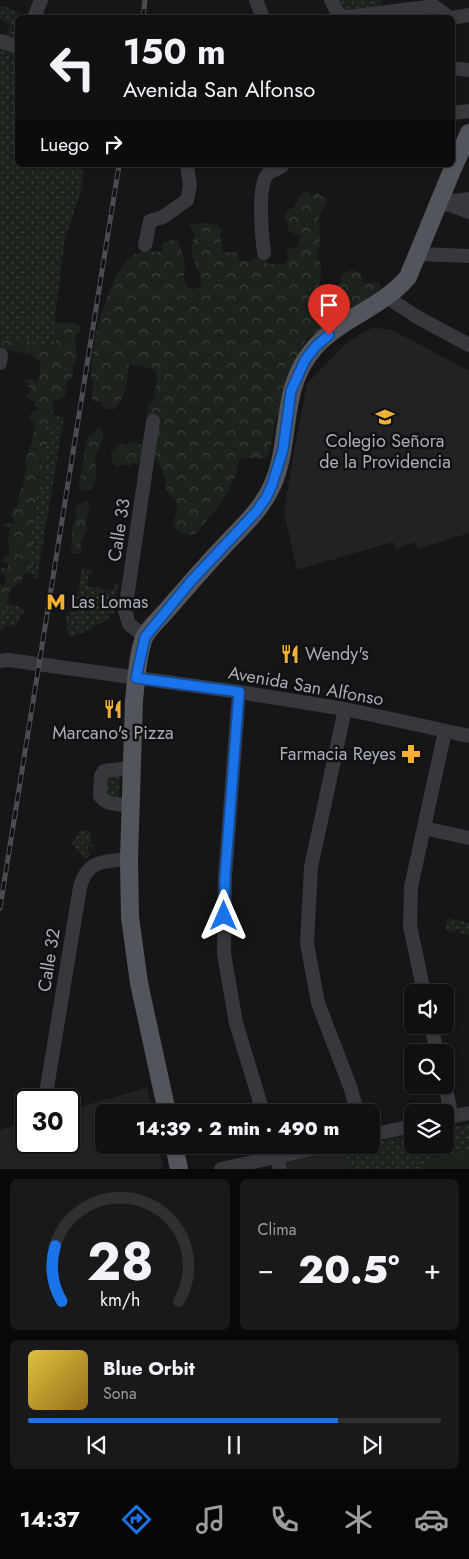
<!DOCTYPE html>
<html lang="es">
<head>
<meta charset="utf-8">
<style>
	:root { --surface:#101012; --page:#19191b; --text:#f1f3f6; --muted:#9c9d9f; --line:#303032; --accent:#1a73e8 }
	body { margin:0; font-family:Jost,sans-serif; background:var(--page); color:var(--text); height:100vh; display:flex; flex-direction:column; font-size:19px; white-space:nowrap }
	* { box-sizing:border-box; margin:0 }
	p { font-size:16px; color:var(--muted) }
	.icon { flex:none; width:28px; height:28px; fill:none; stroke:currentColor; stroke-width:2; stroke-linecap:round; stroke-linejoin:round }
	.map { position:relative; height:1169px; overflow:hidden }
	.drawer { display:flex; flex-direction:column; gap:10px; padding:10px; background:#09090a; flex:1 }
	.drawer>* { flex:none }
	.top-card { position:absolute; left:15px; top:15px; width:440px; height:152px; border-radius:8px; box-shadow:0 1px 4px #0004,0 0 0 1px var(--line); background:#101012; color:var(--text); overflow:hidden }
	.fabs { position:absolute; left:404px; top:984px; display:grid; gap:10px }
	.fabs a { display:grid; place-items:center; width:50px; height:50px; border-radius:8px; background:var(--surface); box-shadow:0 1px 4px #0004,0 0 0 1px var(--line); font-size:25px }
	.speed { position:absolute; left:15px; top:1089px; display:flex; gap:10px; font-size:25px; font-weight:700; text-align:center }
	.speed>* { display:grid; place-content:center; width:65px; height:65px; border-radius:50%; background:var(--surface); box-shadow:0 1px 4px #0004,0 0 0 1px var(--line); line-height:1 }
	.speed .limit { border:2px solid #111; border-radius:8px; background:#fff; color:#111 }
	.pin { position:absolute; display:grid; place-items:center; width:42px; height:42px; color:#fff; margin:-51px -21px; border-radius:50% 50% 50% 0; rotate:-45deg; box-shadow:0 0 5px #0007 }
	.pin .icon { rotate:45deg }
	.me { position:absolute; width:55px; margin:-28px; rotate:0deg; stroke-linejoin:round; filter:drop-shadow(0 0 4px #0008) }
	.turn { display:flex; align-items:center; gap:18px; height:105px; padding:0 25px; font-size:22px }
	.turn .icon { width:65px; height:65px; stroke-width:2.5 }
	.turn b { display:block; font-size:35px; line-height:42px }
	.then { display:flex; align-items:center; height:48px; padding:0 25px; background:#0003; gap:10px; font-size:19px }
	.big { font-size:38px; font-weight:800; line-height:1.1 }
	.drawer .tile { flex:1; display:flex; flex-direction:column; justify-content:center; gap:8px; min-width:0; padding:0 18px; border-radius:8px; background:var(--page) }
	.drawer .dial { align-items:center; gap:0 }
	.dial svg { height:130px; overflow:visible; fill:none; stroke:var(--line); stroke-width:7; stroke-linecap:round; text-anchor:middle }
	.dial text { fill:var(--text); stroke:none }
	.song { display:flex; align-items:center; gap:15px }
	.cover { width:60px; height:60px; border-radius:8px; background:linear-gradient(135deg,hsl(50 70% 55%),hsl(40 70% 35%)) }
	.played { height:5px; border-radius:2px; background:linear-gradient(90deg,var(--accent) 75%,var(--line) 75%) }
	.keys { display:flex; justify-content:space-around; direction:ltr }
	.heat { display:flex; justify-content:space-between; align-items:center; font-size:28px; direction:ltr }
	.drawer .tiles { flex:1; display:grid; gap:10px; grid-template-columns:1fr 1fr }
	.tile:last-child { grid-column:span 2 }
	.trip { position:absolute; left:95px; top:1104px; width:285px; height:50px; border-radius:8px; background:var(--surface); box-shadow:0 1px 4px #0004,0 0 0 1px var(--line); font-weight:800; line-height:50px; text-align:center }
	.tabs { display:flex; height:80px; justify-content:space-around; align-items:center; background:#060607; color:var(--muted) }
	.tabs .icon { width:35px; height:35px }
	.tabs .on { color:var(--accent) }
	.tabs b { font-size:22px; color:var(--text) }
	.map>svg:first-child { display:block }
</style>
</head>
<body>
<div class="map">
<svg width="469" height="1169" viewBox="0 0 469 1169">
	<defs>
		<pattern id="green-dots" width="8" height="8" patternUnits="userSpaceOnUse" patternTransform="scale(1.25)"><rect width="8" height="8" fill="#1c231d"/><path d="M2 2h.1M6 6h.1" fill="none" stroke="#3a403c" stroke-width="1.8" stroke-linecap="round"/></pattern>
		<pattern id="forest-crowns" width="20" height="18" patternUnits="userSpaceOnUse" patternTransform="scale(1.25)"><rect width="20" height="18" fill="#1c231d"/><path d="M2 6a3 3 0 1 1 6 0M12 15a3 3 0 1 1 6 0" fill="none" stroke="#3a403c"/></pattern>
	</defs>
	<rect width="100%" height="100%" fill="#161618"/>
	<g fill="#222225">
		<path d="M372 328 389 329 469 370V533L418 549 415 542 396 549 393 542 297 570 284 512 294 451 307 384 347 342Z"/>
		<path d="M147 1088 153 1112H104V1145H158L164 1169H0V1130L26 1122V1142H69V1110Z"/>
		<path d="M344 1149 349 1169H288L286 1162Z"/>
	</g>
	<g fill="url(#green-dots)">
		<path d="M333 0H382L381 11 341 16Z"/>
		<path d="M4 6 19 13 12 31 17 34V38L5 37 10 25 0 19V8Z"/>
		<path d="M0 48 17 55 18 165H83L82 188 65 239 55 315 56 346 0 338Z"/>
		<path d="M53 415 64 417 37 579 34 578V574H31C33 565 28 561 28 554 29 541 31 529 37 517L34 510 36 507 37 490 41 477 44 450 48 438 47 430 45 426H48L54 429 58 427Z"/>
		<path d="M82 568 92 570 91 575H89L87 586 113 590 115 583 118 584 114 613H109V618L106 620 82 633 69 637 66 616H70V612H75Z"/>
		<path d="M7 604 19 606V608L25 609 15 627 6 624 2 631 0 630V615L4 614Z"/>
		<path d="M120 775 119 799 113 800 104 791 105 776Z"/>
		<path d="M81 830 91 831V844H94L93 852 92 846 87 847 90 855 85 859 72 843Z"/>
		<path d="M448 918 469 923V935L459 933 460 930 456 929 455 932 445 930Z"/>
		<path d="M469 1124V1169H349L344 1149 371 1145V1143L412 1135V1145H445V1129Z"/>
	</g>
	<g fill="url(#forest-crowns)">
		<path d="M308 191 312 196 317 193 327 199 326 205 319 215 320 244 317 257C325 267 320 282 317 294L326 300 335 294 343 273 352 270 361 274 363 283 379 282 381 289C364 308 330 329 307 338L287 377 274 427 270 451 265 459 243 457 239 460C235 490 214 513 194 535L180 533 175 527 174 519 177 509 176 501 166 490 165 477 156 459 153 418 147 415 148 406 154 400 157 376 155 370 129 363C127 380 127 398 113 410L105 408 98 401 95 402 92 399C91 394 93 390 93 384 93 380 92 381 91 377 90 347 108 273 133 255 141 249 153 252 163 252L162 244 177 238 185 262 184 279 188 288 196 289 202 285C200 264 185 259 195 235L189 225C202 223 211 220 222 229L220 235 223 252H238L239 260 242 261H252L255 258 262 255 266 260 267 264H285V262L288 261 287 248 296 249 300 236 288 231 287 220 284 215 291 208H294C297 202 300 192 308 191Z"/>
		<path d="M55 323H73L80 326V332L77 334 75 339 77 356 76 362 73 366V376L67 382 65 396 61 399 54 400 53 415 60 420V424L53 429 48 426H45L50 435 44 450 45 452 44 458 41 462 44 474 41 477 44 482 42 489 37 490 36 507 34 510 37 517 31 531 32 545 28 553C29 561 34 565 31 574L23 573 22 581 10 589 6 610 4 615H0V585L4 586 6 575 0 572 1 568H8V563L2 562 5 555H9L10 545 8 543 10 528 3 526 4 523 13 524 14 518 11 517 13 508H17L18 498 23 485 26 468 25 460 32 442 35 424 29 418 32 412 37 411 38 407 34 406 35 401 26 398 27 393 30 394 31 387 26 386V382H23L24 380 34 379V381L38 382 41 363 30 354 0 349V338L56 346Z"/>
		<path d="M99 427 102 429C104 438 101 448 95 455 95 466 99 480 91 489L81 491 79 489V486L87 437 93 435 96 429Z"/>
		<path d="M133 442 138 443 143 446V459L138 464 132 463 131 466 119 464 118 466 112 463 111 452 120 444 126 445Z"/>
		<path d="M87 501 90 505 85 524 87 529 80 542 82 549 80 553 75 554 71 553 72 530 76 516V508L78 505Z"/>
	</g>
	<path fill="#1c231d" d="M469 1152V1169H420C426 1152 454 1154 469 1152Z"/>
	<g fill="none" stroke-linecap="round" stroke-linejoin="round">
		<g stroke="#37383d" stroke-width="14">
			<path d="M256 0 263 18"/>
			<path d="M331 0 340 18"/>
			<path d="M34 18 41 0"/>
			<path d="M340 18 434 6 450 18"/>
			<path d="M452 18 469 15"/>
			<path d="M0 41 18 47"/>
			<path d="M452 68 469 70"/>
			<path d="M452 113 469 111"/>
			<path d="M446 202 469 199"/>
			<path d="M438 203 450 205 469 212"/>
			<path d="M145 245 150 221 163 217 187 200 190 186 187 165"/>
			<path d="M264 253C262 237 257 188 267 175 271 169 279 170 283 165"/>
			<path d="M418 254 469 256"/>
			<path d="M387 297 417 317 469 345"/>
			<path d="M0 363 1 355"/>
			<path d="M145 637 129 624 125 611 153 421"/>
			<path d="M0 661 9 660 239 692 345 709 469 736"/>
			<path d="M239 692 225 877 224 954 236 1023 263 1112"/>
			<path d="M345 709 311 867 307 943 318 1003 351 1089 357 1112"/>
			<path d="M131 805C119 804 108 806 100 796L101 776 104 771 132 768"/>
			<path d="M424 828 469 838"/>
			<path d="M424 992 410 926 411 887 445 731"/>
			<path d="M431 1025 437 1052"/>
			<path d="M445 1085 452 1117"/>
			<path d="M45 1100 80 887C88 859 104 862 129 859"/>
			<path d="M445 1118 469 1113"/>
			<path d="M371 1135 412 1126"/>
			<path d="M273 1145 280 1169"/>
			<path d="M221 1169 330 1145"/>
		</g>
		<g stroke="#53555c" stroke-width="18">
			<path d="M167 1112 139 983 130 917 129 859 134 700C136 684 138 649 145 636 150 627 160 618 167 610 186 588 205 566 225 545 242 527 261 510 272 486 293 439 278 389 315 347 341 318 383 307 408 277L453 168 469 133"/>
			<path d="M174 1145 179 1169"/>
		</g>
		<g stroke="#4a4c52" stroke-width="5">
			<g id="rail">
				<path d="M143 18 145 0"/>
				<path d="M0 908 119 165"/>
			</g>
		</g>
		<use href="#rail" stroke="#111113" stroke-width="3" stroke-dasharray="9" stroke-linecap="butt"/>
	</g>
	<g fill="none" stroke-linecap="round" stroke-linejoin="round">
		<g stroke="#114b97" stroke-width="12">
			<path id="route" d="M224 916 225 877 239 692 136 678 145 637 191 581 256 512 266 498 272 485 283 450 291 391 305 360 316 346 329 335"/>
		</g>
		<use href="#route" stroke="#1a73e8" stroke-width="9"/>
	</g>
	<defs>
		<g id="school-bare" transform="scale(1.5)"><path d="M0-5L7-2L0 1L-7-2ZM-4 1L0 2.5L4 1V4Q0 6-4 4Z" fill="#f2b134" stroke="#111113" stroke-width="2.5" paint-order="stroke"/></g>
		<g id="metro-bare" transform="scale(1.5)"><path d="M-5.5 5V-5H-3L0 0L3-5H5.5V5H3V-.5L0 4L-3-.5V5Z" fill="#f2b134" stroke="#111113" stroke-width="2.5" paint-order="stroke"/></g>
		<g id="restaurant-bare" transform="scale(1.5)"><path d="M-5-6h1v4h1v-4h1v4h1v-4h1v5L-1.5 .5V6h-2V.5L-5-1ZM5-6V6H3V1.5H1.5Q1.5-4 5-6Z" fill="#f2b134" stroke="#111113" stroke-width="2.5" paint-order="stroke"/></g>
		<g id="pharmacy-bare" transform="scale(1.5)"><path d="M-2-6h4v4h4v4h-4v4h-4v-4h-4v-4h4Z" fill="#f2b134" stroke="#111113" stroke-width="2.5" paint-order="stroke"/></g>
	</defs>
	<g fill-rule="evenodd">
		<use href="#school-bare" x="385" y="417"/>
		<use href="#metro-bare" x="56" y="602"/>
		<use href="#restaurant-bare" x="290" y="654"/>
		<use href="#restaurant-bare" x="113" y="709"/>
		<use href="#pharmacy-bare" x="411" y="754"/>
	</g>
	<g text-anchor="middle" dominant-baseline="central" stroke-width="5" stroke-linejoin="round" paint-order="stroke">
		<g font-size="18" fill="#a8adb8" stroke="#111113">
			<text x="385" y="441">Colegio Señora<tspan x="385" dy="21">de la Providencia</tspan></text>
			<text x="71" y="602" text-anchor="start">Las Lomas</text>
			<text x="305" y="654" text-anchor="start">Wendy's</text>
			<text x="113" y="733">Marcano's Pizza</text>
			<text x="396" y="754" text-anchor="end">Farmacia Reyes</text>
		</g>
		<g font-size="18" fill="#a8adb8" stroke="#111113">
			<text transform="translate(119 530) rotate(-81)">Calle 33</text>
			<text transform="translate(306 686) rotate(10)">Avenida San Alfonso</text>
			<text transform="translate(49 960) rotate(-81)">Calle 32</text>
		</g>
	</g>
</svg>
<div class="fabs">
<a><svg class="icon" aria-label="sound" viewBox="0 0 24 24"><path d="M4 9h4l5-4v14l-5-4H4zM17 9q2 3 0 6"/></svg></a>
<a><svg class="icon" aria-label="search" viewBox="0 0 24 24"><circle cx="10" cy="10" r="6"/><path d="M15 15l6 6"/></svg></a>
<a><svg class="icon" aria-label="layers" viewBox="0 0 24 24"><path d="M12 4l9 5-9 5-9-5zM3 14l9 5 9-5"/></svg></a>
</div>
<div class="speed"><div class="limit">30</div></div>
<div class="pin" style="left:329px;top:335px;background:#d93025"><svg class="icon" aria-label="arrive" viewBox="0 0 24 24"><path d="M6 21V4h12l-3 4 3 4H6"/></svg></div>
<svg class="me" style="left:224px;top:916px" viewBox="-20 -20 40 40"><path d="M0-17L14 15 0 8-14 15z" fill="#1a73e8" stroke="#fff" stroke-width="4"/></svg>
<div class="trip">14:39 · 2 min · 490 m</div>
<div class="top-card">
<div class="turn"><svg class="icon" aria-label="left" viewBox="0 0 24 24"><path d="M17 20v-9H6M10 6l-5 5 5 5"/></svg><div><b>150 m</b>Avenida San Alfonso</div></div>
<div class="then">Luego<svg class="icon" aria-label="right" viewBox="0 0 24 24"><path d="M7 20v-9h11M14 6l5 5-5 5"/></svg></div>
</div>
</div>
<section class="drawer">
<div class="tiles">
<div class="tile dial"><svg viewBox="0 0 100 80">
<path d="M14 69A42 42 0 1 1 86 69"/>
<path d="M14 69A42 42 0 0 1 10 35" stroke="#1a73e8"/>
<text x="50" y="56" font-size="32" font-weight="700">28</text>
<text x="50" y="72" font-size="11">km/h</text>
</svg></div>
<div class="tile"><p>Clima</p>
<div class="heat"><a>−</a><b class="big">20.5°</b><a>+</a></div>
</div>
<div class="tile">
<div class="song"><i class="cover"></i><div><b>Blue Orbit</b><p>Sona</p></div></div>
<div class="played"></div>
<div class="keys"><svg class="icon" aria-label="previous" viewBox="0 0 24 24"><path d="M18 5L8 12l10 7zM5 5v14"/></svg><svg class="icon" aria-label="pause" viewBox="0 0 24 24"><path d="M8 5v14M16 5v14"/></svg><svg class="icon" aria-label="next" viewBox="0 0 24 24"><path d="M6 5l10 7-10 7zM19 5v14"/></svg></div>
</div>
</div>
</section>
<nav class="tabs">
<b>14:37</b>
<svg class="icon on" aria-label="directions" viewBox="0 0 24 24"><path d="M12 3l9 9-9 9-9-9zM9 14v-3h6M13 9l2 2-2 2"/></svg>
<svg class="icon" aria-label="music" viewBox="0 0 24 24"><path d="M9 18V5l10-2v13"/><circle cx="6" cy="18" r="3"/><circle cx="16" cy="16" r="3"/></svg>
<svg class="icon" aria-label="phone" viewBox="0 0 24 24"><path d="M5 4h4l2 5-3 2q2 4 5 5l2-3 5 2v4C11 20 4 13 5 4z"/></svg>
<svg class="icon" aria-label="climate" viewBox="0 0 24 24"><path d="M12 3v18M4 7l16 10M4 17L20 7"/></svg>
<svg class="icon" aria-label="car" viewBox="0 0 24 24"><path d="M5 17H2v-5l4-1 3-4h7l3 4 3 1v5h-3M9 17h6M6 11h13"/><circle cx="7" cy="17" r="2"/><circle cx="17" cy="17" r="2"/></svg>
</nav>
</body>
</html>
